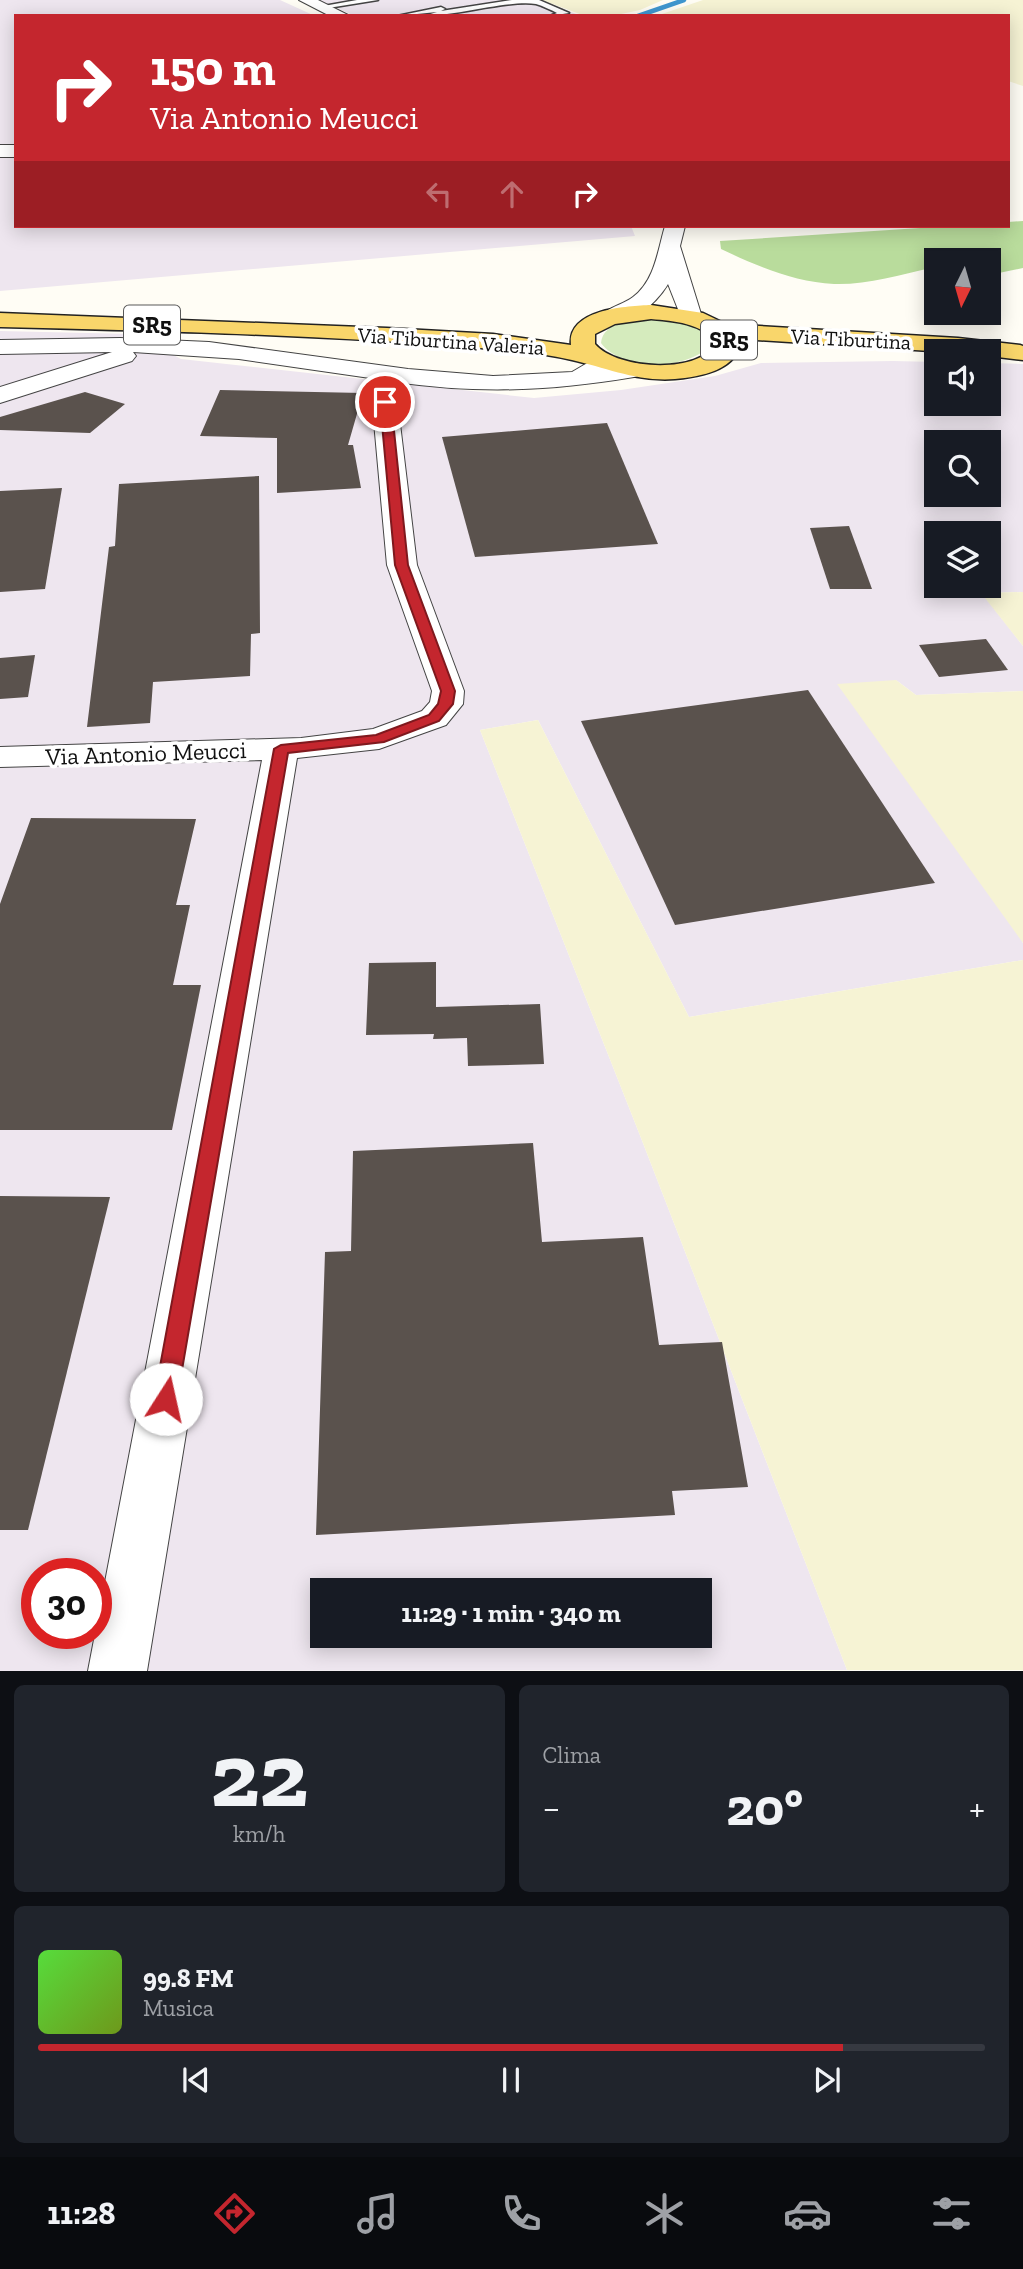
<!DOCTYPE html>
<html lang="it">
<head>
<meta charset="utf-8">
<style>
	:root { --surface:#171b24; --page:#20242c; --text:#f1f3f6; --muted:#9ea1a6; --line:#363941; --accent:#c4262e }
	body { margin:0; font-family:"Zilla Slab",serif; background:var(--page); color:var(--text); height:100vh; display:flex; flex-direction:column; font-size:26px; white-space:nowrap }
	* { box-sizing:border-box; margin:0 }
	p { font-size:23px; color:var(--muted) }
	.icon { flex:none; width:38px; height:38px; fill:none; stroke:currentColor; stroke-width:2; stroke-linecap:round; stroke-linejoin:round }
	.map { position:relative; height:1671px; overflow:hidden }
	.side { display:flex; flex-direction:column; gap:14px; padding:14px; background:#0d0f14; flex:1 }
	.side>* { flex:none }
	.top-card { position:absolute; left:14px; top:14px; width:996px; height:214px; border-radius:0px; box-shadow:0 4px 18px #0003; background:#c4262e; color:#fff; overflow:hidden }
	.needle { width:46px; rotate:185deg }
	.tools { position:absolute; left:924px; top:248px; display:grid; gap:14px }
	.tools a { display:grid; place-items:center; width:77px; height:77px; border-radius:0px; background:var(--surface); box-shadow:0 4px 18px #0003; font-size:35px }
	.speed { position:absolute; left:21px; top:1558px; display:flex; gap:14px; font-size:35px; font-weight:700; text-align:center }
	.speed>* { display:grid; place-content:center; width:91px; height:91px; border-radius:50%; background:var(--surface); box-shadow:0 4px 18px #0003; line-height:1 }
	.speed .limit { border:10px solid #d22; background:#fff; color:#111 }
	.pin { position:absolute; display:grid; place-items:center; width:60px; height:60px; color:#fff; margin:-30px; border:4px solid #fff; border-radius:50%; box-shadow:0 2px 7px #0007 }
	.me { position:absolute; width:77px; margin:-38px; rotate:10deg; stroke-linejoin:round; filter:drop-shadow(0 0 5px #0008) }
	.turn { display:flex; align-items:center; gap:24px; height:147px; padding:0 21px; font-size:32px }
	.turn .icon { width:91px; height:91px; stroke-width:2.5 }
	.turn b { display:block; font-size:49px; line-height:60px }
	.lanes { display:flex; align-items:center; height:66px; padding:0 21px; background:#0003; justify-content:center; gap:35px; direction:ltr }
	.lanes .off { opacity:.35 }
	.big { font-size:52px; font-weight:700; line-height:1.1 }
	.side .tile { flex:1; display:flex; flex-direction:column; justify-content:center; gap:10px; min-width:0; padding:0 24px; border-radius:10px; background:var(--page) }
	.side .dial { align-items:center; gap:0 }
	.dial b { font-size:91px; line-height:1 }
	.song { display:flex; align-items:center; gap:21px }
	.cover { width:84px; height:84px; border-radius:10px; background:linear-gradient(135deg,hsl(110 70% 55%),hsl(80 70% 35%)) }
	.played { height:7px; border-radius:4px; background:linear-gradient(90deg,var(--accent) 85%,var(--line) 85%) }
	.keys { display:flex; justify-content:space-around; direction:ltr }
	.heat { display:flex; justify-content:space-between; align-items:center; font-size:38px; direction:ltr }
	.side .tiles { flex:1; display:grid; gap:14px; grid-template-columns:1fr 1fr }
	.tile:last-child { grid-column:span 2 }
	.trip { position:absolute; left:310px; top:1578px; width:402px; height:70px; border-radius:0px; background:var(--surface); box-shadow:0 4px 18px #0003; font-weight:700; line-height:70px; text-align:center }
	.tab-bar { display:flex; height:112px; justify-content:space-around; align-items:center; background:#090b0e; color:var(--muted) }
	.tab-bar .icon { width:49px; height:49px }
	.tab-bar .current { color:var(--accent) }
	.tab-bar b { font-size:32px; color:var(--text) }
	.map>svg:first-child { display:block }
</style>
</head>
<body>
<div class="map">
<svg width="1023" height="1671" viewBox="0 0 1023 1671">
	<rect width="100%" height="100%" fill="#fffdf5"/>
	<g fill="#eee6ef" fill-rule="evenodd">
		<path d="M0 0H280L315 16H16V148H0Z"/>
		<path d="M318 0H541L581 16H355Z"/>
		<path d="M0 158H16V226H631L635 236 0 291Z"/>
		<path d="M0 331 133 334 181 359 534 398 621 390 715 376 761 363 893 361 936 362V404H989V363L1023 364V592L982 593 1023 646V691L916 695 896 680 1023 943V960L689 1017 538 720 480 730 641 1138 847 1670 0 1671ZM936 443H989V495H936ZM936 534H989V586H936ZM37 1573H96V1633H37ZM322 1591H700V1636H322Z"/>
	</g>
	<g fill="#f6f3d4">
		<path d="M542 0H663L640 10 612 16H585Z"/>
		<path d="M703 0H1023V86L1008 81V16H656Z"/>
		<path d="M1023 592V646L981 593Z"/>
		<path d="M896 680 916 695 1023 691V943L837 684Z"/>
		<path d="M538 720 689 1017 1023 960V1670H847L641 1138 480 730Z"/>
	</g>
	<path fill="#d5ebbd" d="M651 319C672 321 700 322 710 342L707 349C681 370 622 371 601 343 603 321 634 321 651 319Z"/>
	<path fill="#b9dc9c" d="M1023 221V268L994 274H989V261H936V270L931 268C900 275 866 285 834 284 794 282 757 266 721 249L720 241 951 226H1008V222Z"/>
	<g fill="none" stroke-linecap="round" stroke-linejoin="round">
		<path stroke="#3f96cf" stroke-width="4.5" d="M638 16 684 0"/>
	</g>
	<g fill="#5a524d">
		<path d="M220 390 363 393 348 445H353L361 488 277 493V438L200 436Z"/>
		<path d="M85 392 125 404 90 433 0 430V417Z"/>
		<path d="M607 423 658 544 475 557 442 437Z"/>
		<path d="M259 476 260 633 251 634 250 676 153 682 150 723 87 727 109 547 115 546 119 484Z"/>
		<path d="M62 488 45 589 0 592V491Z"/>
		<path d="M849 526 872 589H830L810 528Z"/>
		<path d="M986 639 1008 670 939 677 919 645Z"/>
		<path d="M35 655 28 697 0 699V658Z"/>
		<path d="M808 690 935 883 675 925 581 721Z"/>
		<path d="M31 818 196 819 176 905H190L173 985H201L172 1130H0V904Z"/>
		<path d="M436 962V1007L540 1004 544 1064 468 1066 467 1038 433 1039 434 1034 366 1035 369 963Z"/>
		<path d="M533 1143 542 1242 643 1237 659 1345 722 1342 748 1487 672 1491 675 1515 316 1535 325 1252 351 1251 353 1151Z"/>
		<path d="M0 1196 110 1197 28 1530H0Z"/>
	</g>
	<g fill="none" stroke-linecap="round" stroke-linejoin="round">
		<g stroke="#444" stroke-width="3">
			<g id="service">
				<path d="M357 0H378L322 9 318 7Z"/>
				<path d="M512 0H539L569 13 550 16 557 13C551 10 543 6 536 4 508 0 456 16 424 16L437 12 397 16 441 7 445 9 441 11Z"/>
			</g>
		</g>
		<g stroke="#444" stroke-width="2">
			<g id="minor">
				<path d="M299 0H318L350 16H330Z"/>
				<rect x="0" y="145" width="16" height="12"/>
				<path d="M665 226H685L680 246 702 317 699 322H683L668 284C656 304 629 328 603 322L600 317C607 307 623 305 633 297 655 281 658 249 665 226Z"/>
				<path d="M120 338 209 342 408 369 493 376 572 372 589 362 598 360 607 362 610 367 634 363 643 365 646 370 643 375 634 377C550 391 480 394 395 382L417 565 464 691 463 704 446 725 379 749 297 758 147 1671H88L262 760 0 767V747L301 738 373 729 422 711 430 702 432 691 387 565 370 378 239 359 133 352 136 356 132 361 0 403V387L112 352 0 354V340Z"/>
			</g>
		</g>
		<g stroke="#222" stroke-width="3">
			<path id="primary" d="M651 305 703 313 726 324 958 338 1020 345 1023 346V360L989 356V352H946L741 339C739 370 700 377 675 379 638 382 607 368 572 360 546 354 519 351 493 349 329 335 164 331 0 327V313L387 328 493 334 571 345C567 309 627 306 651 305ZM651 319C675 321 700 323 717 342 701 375 617 370 595 344V334L615 324Z"/>
		</g>
		<use href="#service" fill="#fff" fill-rule="evenodd"/>
		<use href="#minor" fill="#fff" fill-rule="evenodd"/>
		<use href="#primary" fill="#f9d66b" fill-rule="evenodd"/>
	</g>
	<path fill="#c4262e" stroke="#7f191e" stroke-width="2" d="M385 399 391 402 408 565 455 691 453 704 439 721 384 742 288 753 177 1399 173 1406 166 1409 158 1406 154 1399 274 749 281 745 376 735 429 715 438 704 441 691 395 565 380 402Z"/>
	<g text-anchor="middle" dominant-baseline="central" stroke-width="7" stroke-linejoin="round" paint-order="stroke">
		<g font-size="21" fill="#111" stroke="#fff">
			<text transform="translate(851 339) rotate(3)">Via Tiburtina</text>
			<text transform="translate(451 341) rotate(4)">Via Tiburtina Valeria</text>
		</g>
		<g fill="#fff" stroke="#585858" stroke-width="2">
			<rect x="124" y="305.5" width="56" height="39" rx="5"/>
			<rect x="701" y="320.5" width="56" height="39" rx="5"/>
		</g>
		<g font-size="23" font-weight="bold" fill="#111">
			<text x="152" y="325">SR5</text>
			<text x="729" y="340">SR5</text>
		</g>
		<g font-size="24" fill="#111" stroke="#fff">
			<text transform="translate(146 753) rotate(-2)">Via Antonio Meucci</text>
		</g>
	</g>
</svg>
<div class="tools">
<a><svg class="needle" viewBox="-14 -14 28 28"><path d="M0-13l5 13h-10z" fill="#e53935"/><path d="M0 13l5-13h-10z" fill="#9ea1a6"/></svg></a>
<a><svg class="icon" aria-label="sound" viewBox="0 0 24 24"><path d="M4 9h4l5-4v14l-5-4H4zM17 9q2 3 0 6"/></svg></a>
<a><svg class="icon" aria-label="search" viewBox="0 0 24 24"><circle cx="10" cy="10" r="6"/><path d="M15 15l6 6"/></svg></a>
<a><svg class="icon" aria-label="layers" viewBox="0 0 24 24"><path d="M12 4l9 5-9 5-9-5zM3 14l9 5 9-5"/></svg></a>
</div>
<div class="speed"><div class="limit">30</div></div>
<div class="pin" style="left:385px;top:402px;background:#d93025"><svg class="icon" aria-label="arrive" viewBox="0 0 24 24"><path d="M6 21V4h12l-3 4 3 4H6"/></svg></div>
<svg class="me" style="left:166px;top:1399px" viewBox="-20 -20 40 40"><circle r="19" fill="#fff"/><path d="M0-13L10 11 0 6-10 11z" fill="#c4262e"/></svg>
<div class="trip">11:29 · 1 min · 340 m</div>
<div class="top-card">
<div class="turn"><svg class="icon" aria-label="right" viewBox="0 0 24 24"><path d="M7 20v-9h11M14 6l5 5-5 5"/></svg><div><b>150 m</b>Via Antonio Meucci</div></div>
<div class="lanes"><svg class="icon off" aria-label="left" viewBox="0 0 24 24"><path d="M17 20v-9H6M10 6l-5 5 5 5"/></svg><svg class="icon off" aria-label="ahead" viewBox="0 0 24 24"><path d="M12 20V5M6 11l6-6 6 6"/></svg><svg class="icon" aria-label="right" viewBox="0 0 24 24"><path d="M7 20v-9h11M14 6l5 5-5 5"/></svg></div>
</div>
</div>
<section class="side">
<div class="tiles">
<div class="tile dial"><b>22</b><p>km/h</p></div>
<div class="tile"><p>Clima</p>
<div class="heat"><a>−</a><b class="big">20°</b><a>+</a></div>
</div>
<div class="tile">
<div class="song"><i class="cover"></i><div><b>99.8 FM</b><p>Musica</p></div></div>
<div class="played"></div>
<div class="keys"><svg class="icon" aria-label="previous" viewBox="0 0 24 24"><path d="M18 5L8 12l10 7zM5 5v14"/></svg><svg class="icon" aria-label="pause" viewBox="0 0 24 24"><path d="M8 5v14M16 5v14"/></svg><svg class="icon" aria-label="next" viewBox="0 0 24 24"><path d="M6 5l10 7-10 7zM19 5v14"/></svg></div>
</div>
</div>
</section>
<nav class="tab-bar">
<b>11:28</b>
<svg class="icon current" aria-label="directions" viewBox="0 0 24 24"><path d="M12 3l9 9-9 9-9-9zM9 14v-3h6M13 9l2 2-2 2"/></svg>
<svg class="icon" aria-label="music" viewBox="0 0 24 24"><path d="M9 18V5l10-2v13"/><circle cx="6" cy="18" r="3"/><circle cx="16" cy="16" r="3"/></svg>
<svg class="icon" aria-label="phone" viewBox="0 0 24 24"><path d="M5 4h4l2 5-3 2q2 4 5 5l2-3 5 2v4C11 20 4 13 5 4z"/></svg>
<svg class="icon" aria-label="climate" viewBox="0 0 24 24"><path d="M12 3v18M4 7l16 10M4 17L20 7"/></svg>
<svg class="icon" aria-label="car" viewBox="0 0 24 24"><path d="M5 17H2v-5l4-1 3-4h7l3 4 3 1v5h-3M9 17h6M6 11h13"/><circle cx="7" cy="17" r="2"/><circle cx="17" cy="17" r="2"/></svg>
<svg class="icon" aria-label="filters" viewBox="0 0 24 24"><path d="M4 7h16M4 17h16"/><circle cx="9" cy="7" r="2"/><circle cx="15" cy="17" r="2"/></svg>
</nav>
</body>
</html>
